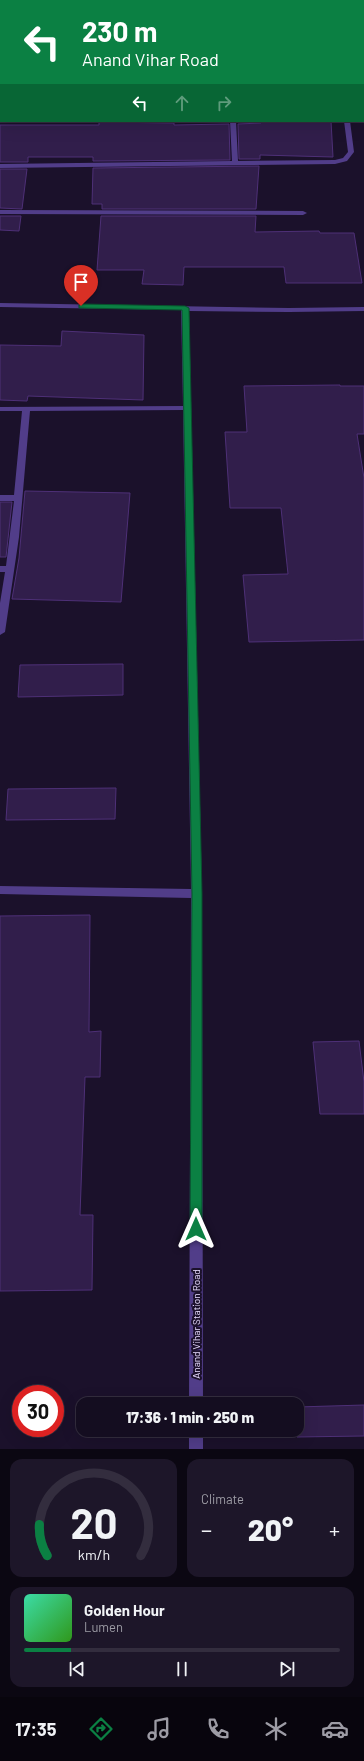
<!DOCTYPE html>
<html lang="en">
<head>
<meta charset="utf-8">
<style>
	:root { --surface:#140d20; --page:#1d1629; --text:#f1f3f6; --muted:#9d9ca5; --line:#332d3e; --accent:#0b8043 }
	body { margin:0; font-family:Barlow,sans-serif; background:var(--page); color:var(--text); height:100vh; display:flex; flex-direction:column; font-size:15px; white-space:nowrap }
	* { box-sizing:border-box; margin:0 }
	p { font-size:13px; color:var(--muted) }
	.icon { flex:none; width:22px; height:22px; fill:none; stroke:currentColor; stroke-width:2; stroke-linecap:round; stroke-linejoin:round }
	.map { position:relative; height:1449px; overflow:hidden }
	.details { display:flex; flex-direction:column; gap:10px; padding:10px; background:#0b0712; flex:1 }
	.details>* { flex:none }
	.guide { position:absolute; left:0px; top:0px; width:364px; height:122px; box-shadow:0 4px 16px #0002,0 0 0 1px var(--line); background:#0b8043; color:#fff; overflow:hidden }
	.speed { position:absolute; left:12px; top:1385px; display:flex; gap:8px; font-size:20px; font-weight:700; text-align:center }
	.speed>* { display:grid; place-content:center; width:52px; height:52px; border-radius:50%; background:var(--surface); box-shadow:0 4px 16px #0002,0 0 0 1px var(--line); line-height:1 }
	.speed .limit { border:6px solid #d22; background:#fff; color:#111 }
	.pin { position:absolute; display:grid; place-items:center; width:34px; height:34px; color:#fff; margin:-41px -17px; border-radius:50% 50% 50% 0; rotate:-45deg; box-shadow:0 0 4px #0007 }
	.pin .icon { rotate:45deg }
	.me { position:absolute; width:44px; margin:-22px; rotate:0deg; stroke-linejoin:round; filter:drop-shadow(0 0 3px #0008) }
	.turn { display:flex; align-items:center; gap:14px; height:84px; padding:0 16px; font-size:18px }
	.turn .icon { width:52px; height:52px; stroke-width:2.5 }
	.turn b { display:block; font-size:28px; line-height:34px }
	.lanes { display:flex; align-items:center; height:38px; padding:0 16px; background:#0003; justify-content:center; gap:20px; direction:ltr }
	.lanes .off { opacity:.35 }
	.big { font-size:30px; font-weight:800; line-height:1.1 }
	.details .card { flex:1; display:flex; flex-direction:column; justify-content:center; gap:6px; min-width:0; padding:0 14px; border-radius:12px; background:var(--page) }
	.details .dial { align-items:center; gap:0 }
	.dial svg { height:104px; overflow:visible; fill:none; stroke:var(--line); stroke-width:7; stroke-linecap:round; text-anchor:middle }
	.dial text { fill:var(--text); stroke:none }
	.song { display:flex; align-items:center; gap:12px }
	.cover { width:48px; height:48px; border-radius:6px; background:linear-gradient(135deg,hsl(160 70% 55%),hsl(110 70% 35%)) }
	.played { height:4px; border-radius:2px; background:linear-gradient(90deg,var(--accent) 15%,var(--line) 15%) }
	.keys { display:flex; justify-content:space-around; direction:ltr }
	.heat { display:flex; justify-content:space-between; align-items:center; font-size:22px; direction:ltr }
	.details .tiles { flex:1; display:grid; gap:10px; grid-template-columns:1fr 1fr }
	.card:last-child { grid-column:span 2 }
	.trip { position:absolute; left:76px; top:1397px; width:228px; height:40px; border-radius:12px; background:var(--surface); box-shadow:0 4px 16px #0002,0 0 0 1px var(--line); font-weight:800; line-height:40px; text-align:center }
	.dock { display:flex; height:64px; justify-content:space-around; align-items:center; background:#08050d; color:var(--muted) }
	.dock .icon { width:28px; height:28px }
	.dock .active { color:var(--accent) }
	.dock b { font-size:18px; color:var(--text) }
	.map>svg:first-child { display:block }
</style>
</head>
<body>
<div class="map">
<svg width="364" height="1449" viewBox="0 0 364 1449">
	<rect width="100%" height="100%" fill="#1b112b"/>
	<g fill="#311e4b" stroke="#4e3077">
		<path d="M261 121H331L333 157 260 155V159H239L238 124 261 123Z"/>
		<path d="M99 122 174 123V125L229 124 230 160 93 161V157H28V162H0V125H99Z"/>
		<path d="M259 166 256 209H102V204H92L93 168Z"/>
		<path d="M0 169H27L22 209 0 208Z"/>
		<path d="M0 216H21L19 231 0 230Z"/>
		<path d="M101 216H256L255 232 319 231 320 233H354L362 283H286L284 267H184L183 285 142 284 144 270H97Z"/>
		<path d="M62 331 144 335 143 400 28 396 27 401 0 400V345L61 346Z"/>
		<path d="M340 385V386H364V434H357L364 478V640L249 642 243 575 288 574 281 508H230L225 432H247L244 386Z"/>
		<path d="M25 491 130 493 121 602 12 599 19 558Z"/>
		<path d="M0 502H12L6 557H0Z"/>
		<path d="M123 664V695L18 697 20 665Z"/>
		<path d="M116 788 115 819 6 820 8 789Z"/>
		<path d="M90 915 89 1032 101 1031 100 1077H85L80 1215H93L92 1290 0 1291V916Z"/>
		<path d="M359 1041 364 1082V1114H320L313 1042Z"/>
		<path d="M364 1405V1436L297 1437V1407Z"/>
	</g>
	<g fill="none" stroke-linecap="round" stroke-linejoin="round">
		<g fill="#513d89" fill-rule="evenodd">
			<rect x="220" y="0" width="6" height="1"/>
			<rect x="328" y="0" width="6" height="1"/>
			<rect x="0" y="1" width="1" height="4"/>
			<rect x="0" y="33" width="1" height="4"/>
			<rect x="0" y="80" width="1" height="4"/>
			<path d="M0 118 1 121H3L0 122Z"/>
			<path d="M230 121H236L238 161 335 160 343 158 348 152 344 121H350L354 152 347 161 335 164 0 168V164L232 161Z"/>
			<path d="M0 210 303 211 307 213 303 215 0 214Z"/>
			<path d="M0 303 289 308 364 307V311L289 312 189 311 202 894 203 1404H189L191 898 0 894V886L191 889 183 410 30 411 19 537 5 632 0 635V603L5 572H0V566H6L14 501H0V495H14L22 411H0V407L183 406 181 310 0 307Z"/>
			<rect x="189" y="1430" width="14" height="19"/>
		</g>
	</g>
	<path fill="#0b8043" stroke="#07532c" d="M81 304 185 306 189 308 202 894V1229L200 1233 196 1234 192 1233 190 1229 192 894 182 310 79 308V305Z"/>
	<g text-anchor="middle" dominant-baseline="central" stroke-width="4" stroke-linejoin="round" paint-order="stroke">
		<g font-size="10" fill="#e7dbfe" stroke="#1b112b">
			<text transform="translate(196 1324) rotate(-90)">Anand Vihar Station Road</text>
		</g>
	</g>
</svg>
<div class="speed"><div class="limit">30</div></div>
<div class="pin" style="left:81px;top:306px;background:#d93025"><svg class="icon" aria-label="arrive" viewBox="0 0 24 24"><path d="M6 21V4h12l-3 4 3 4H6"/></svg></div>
<svg class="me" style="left:196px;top:1229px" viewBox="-20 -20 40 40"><path d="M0-17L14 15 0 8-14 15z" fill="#0b8043" stroke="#fff" stroke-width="4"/></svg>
<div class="trip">17:36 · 1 min · 250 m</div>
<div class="guide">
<div class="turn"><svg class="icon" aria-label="left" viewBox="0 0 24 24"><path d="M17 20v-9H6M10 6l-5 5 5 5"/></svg><div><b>230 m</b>Anand Vihar Road</div></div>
<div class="lanes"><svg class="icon" aria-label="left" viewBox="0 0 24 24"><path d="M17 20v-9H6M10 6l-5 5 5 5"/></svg><svg class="icon off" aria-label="ahead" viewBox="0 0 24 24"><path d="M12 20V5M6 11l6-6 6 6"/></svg><svg class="icon off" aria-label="right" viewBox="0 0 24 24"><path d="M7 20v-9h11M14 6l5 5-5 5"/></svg></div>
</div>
</div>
<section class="details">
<div class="tiles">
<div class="card dial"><svg viewBox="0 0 100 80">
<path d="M14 69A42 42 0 1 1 86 69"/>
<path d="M14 69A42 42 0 0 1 8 45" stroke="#0b8043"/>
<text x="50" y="56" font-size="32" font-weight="700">20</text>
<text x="50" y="72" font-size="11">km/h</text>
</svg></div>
<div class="card"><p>Climate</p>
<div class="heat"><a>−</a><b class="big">20°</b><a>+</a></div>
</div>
<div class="card">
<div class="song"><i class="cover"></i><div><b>Golden Hour</b><p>Lumen</p></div></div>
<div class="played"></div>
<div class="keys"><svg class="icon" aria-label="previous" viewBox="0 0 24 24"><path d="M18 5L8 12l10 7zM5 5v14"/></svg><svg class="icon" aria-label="pause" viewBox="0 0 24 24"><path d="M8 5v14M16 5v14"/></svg><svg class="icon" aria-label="next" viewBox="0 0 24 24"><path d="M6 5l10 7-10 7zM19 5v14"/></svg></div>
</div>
</div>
</section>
<nav class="dock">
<b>17:35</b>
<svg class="icon active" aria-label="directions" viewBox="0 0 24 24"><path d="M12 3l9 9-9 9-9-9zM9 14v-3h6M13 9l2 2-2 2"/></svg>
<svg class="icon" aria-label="music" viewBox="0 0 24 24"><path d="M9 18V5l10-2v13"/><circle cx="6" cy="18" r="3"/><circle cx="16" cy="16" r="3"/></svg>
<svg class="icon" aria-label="phone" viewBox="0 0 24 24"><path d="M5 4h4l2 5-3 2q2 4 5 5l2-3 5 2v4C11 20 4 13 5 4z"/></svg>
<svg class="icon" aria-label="climate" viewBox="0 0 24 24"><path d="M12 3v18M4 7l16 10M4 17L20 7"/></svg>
<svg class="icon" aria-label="car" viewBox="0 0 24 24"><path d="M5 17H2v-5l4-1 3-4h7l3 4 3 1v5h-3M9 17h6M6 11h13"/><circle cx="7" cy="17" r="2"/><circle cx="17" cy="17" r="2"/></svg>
</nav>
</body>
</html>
